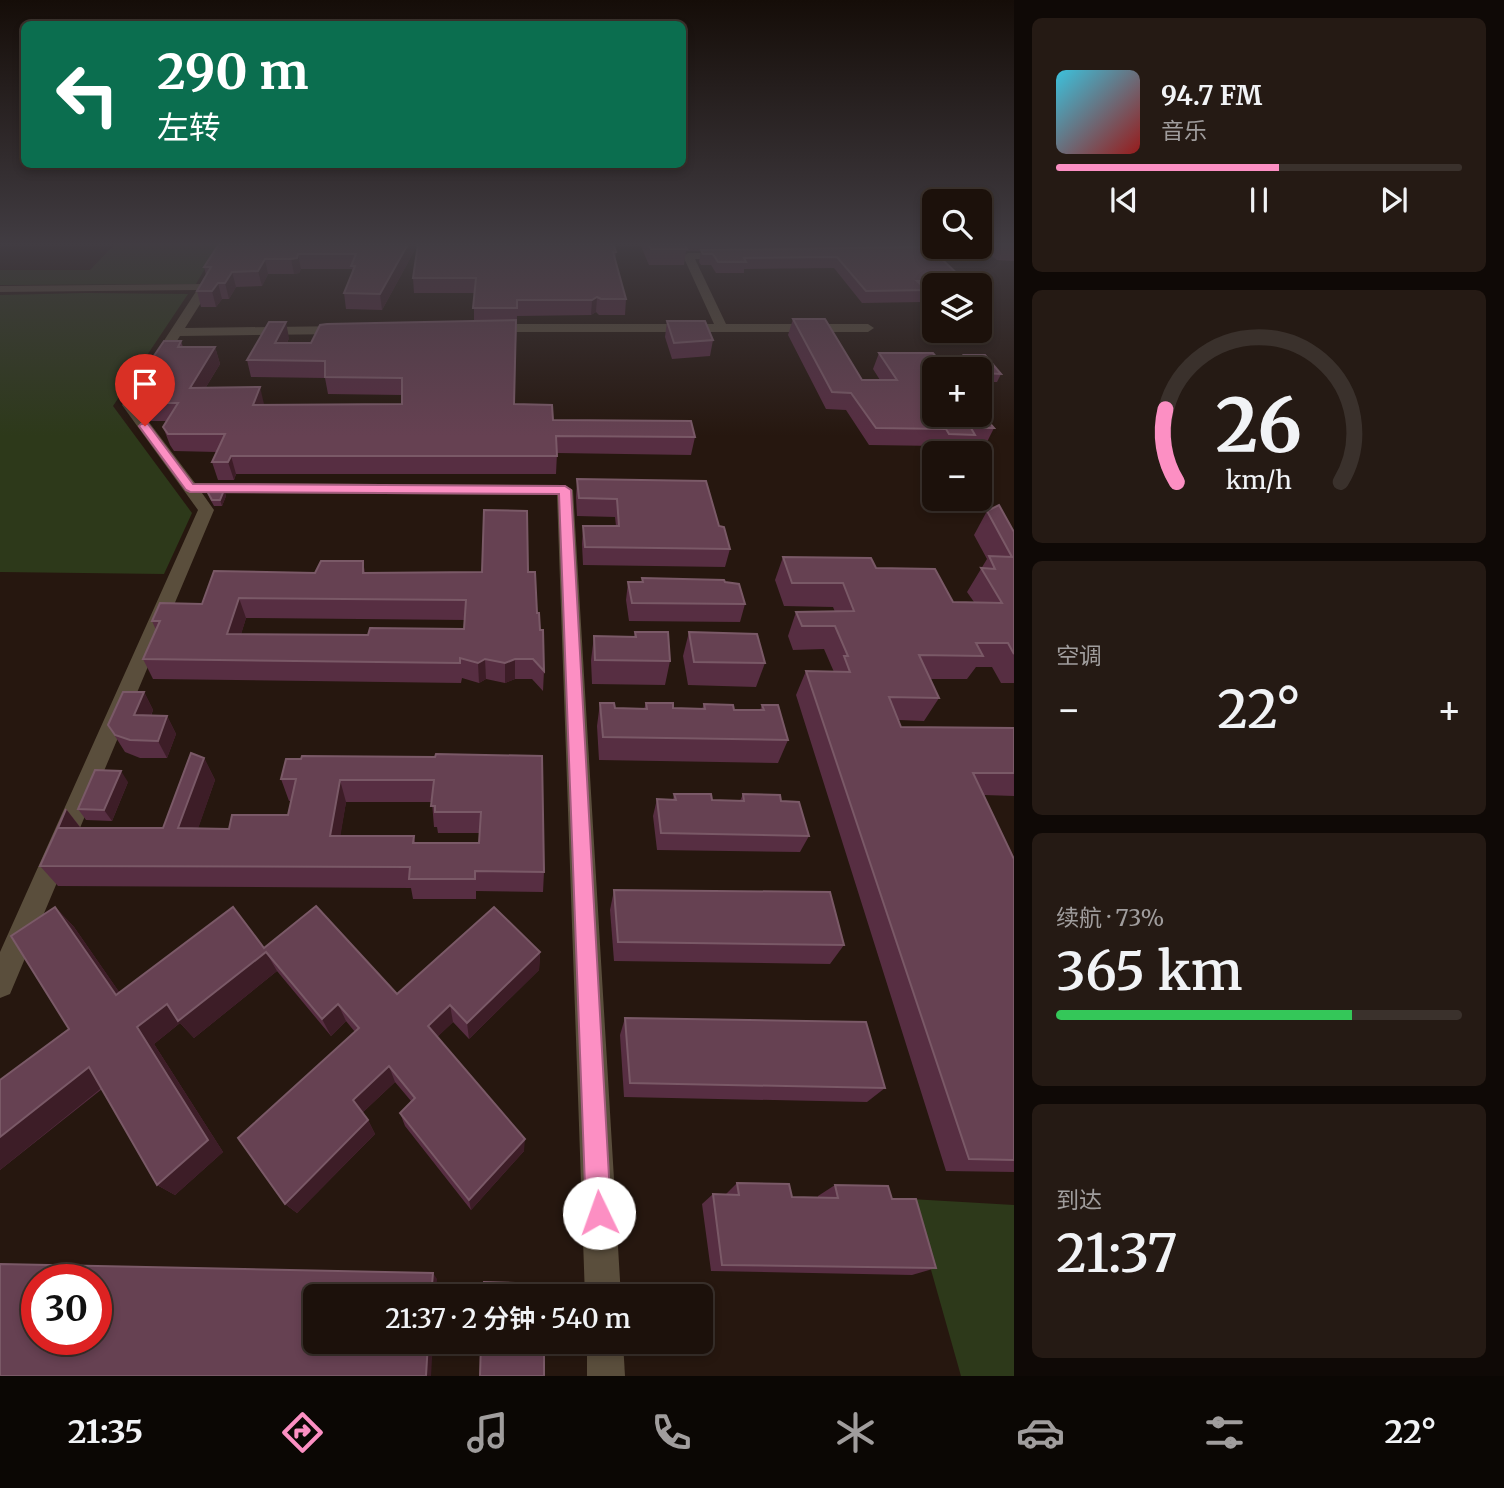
<!DOCTYPE html>
<html lang="zh">
<head>
<meta charset="utf-8">
<style>
	:root { --surface:#1c110b; --page:#251a14; --text:#f1f3f6; --muted:#a09d9d; --line:#3a312c; --accent:#fc8fc3 }
	body { margin:0; font-family:Merriweather,"Noto Sans SC",serif; background:var(--page); color:var(--text); height:100vh; display:flex; flex-direction:column; font-size:26px; white-space:nowrap }
	* { box-sizing:border-box; margin:0 }
	p { font-size:23px; color:var(--muted) }
	.icon { flex:none; width:38px; height:38px; fill:none; stroke:currentColor; stroke-width:2; stroke-linecap:round; stroke-linejoin:round }
	.map { position:relative; flex:1; overflow:hidden }
	.side { display:flex; flex-direction:column; gap:18px; padding:18px; background:#0f0906; width:490px }
	.side>* { flex:none }
	.top-card { position:absolute; left:21px; top:21px; width:665px; height:147px; border-radius:10px; box-shadow:0 4px 10px #0003,0 0 0 2px var(--line); background:#0b6e4f; color:#fff; overflow:hidden }
	.fabs { position:absolute; left:922px; top:189px; display:grid; gap:14px }
	.fabs a { display:grid; place-items:center; width:70px; height:70px; border-radius:10px; background:var(--surface); box-shadow:0 4px 10px #0003,0 0 0 2px var(--line); font-size:35px }
	.speed { position:absolute; left:21px; top:1264px; display:flex; gap:14px; font-size:35px; font-weight:700; text-align:center }
	.speed>* { display:grid; place-content:center; width:91px; height:91px; border-radius:50%; background:var(--surface); box-shadow:0 4px 10px #0003,0 0 0 2px var(--line); line-height:1 }
	.speed .limit { border:10px solid #d22; background:#fff; color:#111 }
	.pin { position:absolute; display:grid; place-items:center; width:60px; height:60px; color:#fff; margin:-72px -30px; border-radius:50% 50% 50% 0; rotate:-45deg; box-shadow:0 0 7px #0007 }
	.pin .icon { rotate:45deg }
	.me { position:absolute; width:77px; margin:-38px; rotate:357deg; stroke-linejoin:round; filter:drop-shadow(0 0 5px #0008) }
	.turn { display:flex; align-items:center; gap:24px; height:147px; padding:0 21px; font-size:32px }
	.turn .icon { width:91px; height:91px; stroke-width:2.5 }
	.turn b { display:block; font-size:49px; line-height:60px }
	.big { font-size:52px; font-weight:600; line-height:1.1 }
	.side .tile { flex:1; display:flex; flex-direction:column; justify-content:center; gap:10px; min-width:0; padding:0 24px; border-radius:10px; background:var(--page) }
	.side .dial { align-items:center; gap:0 }
	.dial svg { height:182px; overflow:visible; fill:none; stroke:var(--line); stroke-width:7; stroke-linecap:round; text-anchor:middle }
	.dial text { fill:var(--text); stroke:none }
	.song { display:flex; align-items:center; gap:21px }
	.cover { width:84px; height:84px; border-radius:10px; background:linear-gradient(135deg,hsl(190 70% 55%),hsl(0 70% 35%)) }
	.played { height:7px; border-radius:4px; background:linear-gradient(90deg,var(--accent) 55%,var(--line) 55%) }
	.keys { display:flex; justify-content:space-around; direction:ltr }
	.heat { display:flex; justify-content:space-between; align-items:center; font-size:38px; direction:ltr }
	.charge { height:10px; border-radius:5px; background:linear-gradient(90deg,#34c759 73%,var(--line) 0) }
	.trip { position:absolute; left:303px; top:1284px; width:410px; height:70px; border-radius:10px; background:var(--surface); box-shadow:0 4px 10px #0003,0 0 0 2px var(--line); font-weight:600; line-height:70px; text-align:center }
	.dock { display:flex; height:112px; justify-content:space-around; align-items:center; background:#0b0704; color:var(--muted) }
	.dock .icon { width:49px; height:49px }
	.dock .active { color:var(--accent) }
	.dock b { font-size:32px; color:var(--text) }
	main { display:flex; flex:1; min-height:0 }
	.map>svg:first-child { display:block }
</style>
</head>
<body>
<main>
<div class="map">
<svg width="1014" height="1376" viewBox="0 0 1014 1376">
	<rect width="100%" height="100%" fill="#26170f"/>
	<g fill="#2d391a">
		<path d="M115 244H219L196 284 0 285V270H90Z"/>
		<path d="M86 293 188 294 113 406 192 513 164 574 0 572V295Z"/>
		<path d="M911 1199 1014 1205V1376H961Z"/>
	</g>
	<g fill="none" stroke-linecap="round" stroke-linejoin="round">
		<g fill="#5a4e3c" fill-rule="evenodd">
			<path d="M973 250 978 253 977 255 908 257 903 254 908 251Z"/>
			<path d="M688 253H729L734 256 729 259H695L726 324H868L874 328 868 332H490L484 328 490 324H714L683 256Z"/>
			<path d="M205 284 211 287 185 328 345 326 351 330 345 334 180 336 136 405 195 483 565 485 573 490 621 1297H585L557 495 202 493 214 510 10 994 0 998V952L198 510 122 405 197 290 0 292V286Z"/>
			<path d="M587 1342H623L625 1376H587Z"/>
		</g>
	</g>
	<g fill="#572e42" fill-rule="evenodd">
		<path d="M219 244H418L382 310 346 309 344 293 352 273V269H301L299 273 294 274H268L262 286 236 287 229 299H222L216 307H201L197 291 206 275 204 267Z"/>
		<path d="M640 244H934V247H977L929 248 965 281 963 285H934V293H926L922 302 862 303 834 268 744 269V273H716L711 265H701L699 262 701 251H686L684 265H649Z"/>
		<path d="M980 244H1014V261L997 260 981 247H980Z"/>
		<path d="M616 252 615 261 626 299 625 315H599L596 312 591 315 517 316 514 404 553 420 695 437 691 455 557 453 556 474H236L234 480H218L212 462 217 452 174 451 170 445 163 427 167 421H151L145 403 153 389H149L143 372 181 341 183 347H215L220 364 206 387 264 405 402 404V395L328 394 325 378 251 377 247 360 289 338 287 343H311L474 321V293H414L413 278Z"/>
		<path d="M793 319 862 380H880L873 369 879 353 994 428 985 446 970 445 967 452 941 451 938 446 869 445 846 410 826 409 788 335Z"/>
		<path d="M667 321 713 340 710 356 672 359 665 337Z"/>
		<path d="M964 355 1001 374 997 382H980V369H964L960 364Z"/>
		<path d="M577 479 719 526 730 549 725 567 583 565 582 544 583 526H616L615 517 577 516 576 497Z"/>
		<path d="M224 490 226 496 222 506H214L210 499 208 493Z"/>
		<path d="M987 511 1014 532V683H1001L992 667H976L967 679H930L939 698 924 721 899 720 901 727 1014 728V796L984 795 1014 859V1172L946 1171 796 695 806 671 834 672 824 649 793 650 788 636 796 612H835L833 607 784 606 775 580 783 557 876 568 953 602H974L967 592 987 559 974 535Z"/>
		<path d="M363 561 365 573 528 572 540 630 544 671 543 691 532 679H515L505 683 486 679 479 683 462 678 461 683 153 679 143 659 156 630 152 621 202 604ZM246 618 465 620 464 629 368 635 241 634Z"/>
		<path d="M642 578 725 582 745 604 740 622 629 621 626 600 628 582H642Z"/>
		<path d="M635 632 670 661 665 685 592 684 591 660 594 636 634 637Z"/>
		<path d="M689 632 765 663 756 687 688 685 683 656Z"/>
		<path d="M144 692 153 710 151 716H167L176 734 167 758H140L125 752 108 725Z"/>
		<path d="M600 703 615 708 644 709 646 703 673 708 702 709 704 704 734 710H760L762 705 788 740 778 763 599 760 597 726Z"/>
		<path d="M435 757 544 872 543 892 476 891V899H413L411 888 58 886 40 866 66 809 81 828H163L204 758 215 780 198 828 229 829 288 815 291 801H289L281 779ZM346 802H432L434 827H437L438 833H480L479 843H415L414 836H340Z"/>
		<path d="M128 782 112 821 86 820 78 809Z"/>
		<path d="M674 794 712 800 740 801 743 794 781 801 809 836 800 852 657 850 653 816 657 799 673 800Z"/>
		<path d="M614 890 844 945 830 964 614 961 610 910Z"/>
		<path d="M55 907 74 927 119 992 264 948 397 994 540 952 539 970 469 1039 453 1022 437 1037 524 1151 471 1210 405 1126 400 1113 411 1101 395 1082 362 1113 368 1120 375 1134 297 1213 285 1204 355 1032 346 1021 331 1036 277 971 194 1038 180 1023 154 1044 223 1152 175 1195 157 1185 102 1089 0 1170V1080L69 1029Z"/>
		<path d="M625 1018 885 1088 867 1102 624 1097 620 1035Z"/>
		<path d="M737 1183 792 1197 818 1198V1196L835 1185 892 1199 936 1268 912 1275 711 1271 702 1204 713 1194 725 1195Z"/>
	</g>
	<g fill="#3d1d27">
		<path d="M408 244H418L382 310 380 294Z"/>
		<path d="M298 254 301 269 299 273 294 274 291 259Z"/>
		<path d="M265 259 268 274 262 286 258 271Z"/>
		<path d="M232 272 236 287 229 299 225 283Z"/>
		<path d="M218 283 222 299 216 307 212 291Z"/>
		<path d="M597 297 596 312 591 315 592 300Z"/>
		<path d="M286 322 289 338 279 360 275 343Z"/>
		<path d="M215 347 220 364 195 405 190 388Z"/>
		<path d="M260 387 264 404 258 422 253 405Z"/>
		<path d="M231 456 236 474 234 480 228 462Z"/>
		<path d="M224 490 226 496 222 506 220 500Z"/>
		<path d="M239 598 246 618 235 654 227 634Z"/>
		<path d="M485 659 486 679 479 683 478 663Z"/>
		<path d="M515 659V679L505 683V663Z"/>
		<path d="M144 692 153 710 143 733 134 715Z"/>
		<path d="M167 716 176 734 167 758 158 741Z"/>
		<path d="M204 758 215 780 191 849 178 828Z"/>
		<path d="M121 771 128 782 112 821 104 810Z"/>
		<path d="M340 780 346 802 337 857 330 836Z"/>
		<path d="M66 809 82 830 58 828Z"/>
		<path d="M55 907 74 927 133 1012 116 995Z"/>
		<path d="M266 952 277 971 194 1038 180 1023 154 1044 223 1152 175 1195 157 1185 137 1027 167 1004Z"/>
		<path d="M540 952 539 970 469 1039 467 1023Z"/>
		<path d="M338 1004 346 1021 331 1036 322 1019Z"/>
		<path d="M450 1005 453 1022 431 1043 428 1026Z"/>
		<path d="M389 1066 395 1082 361 1114 353 1100Z"/>
		<path d="M89 1067 109 1082 0 1170V1137Z"/>
		<path d="M368 1120 375 1134 297 1213 285 1204Z"/>
		<path d="M525 1139 524 1151 471 1210 469 1200Z"/>
		<path d="M433 1273 437 1279 436 1297H431Z"/>
		<path d="M428 1342H433L431 1376H426Z"/>
	</g>
	<g fill="#664152" stroke="#7a5967" stroke-width="2" fill-rule="evenodd">
		<path d="M219 244H408L380 294 344 293 355 266H351L356 254H298L297 258 291 259H265L258 271 232 272 225 283H218L212 291H197L211 267H204Z"/>
		<path d="M418 244H613L616 252H613L626 299H601L597 297 592 300H517V308H473L476 278H413Z"/>
		<path d="M649 244H684L687 249H651Z"/>
		<path d="M929 247 965 281H917L927 290 866 291 837 257 744 258 746 262H718L713 254H703L701 250Z"/>
		<path d="M793 319H825L862 380H897L879 353H933L946 369H934V415H980V412L994 428H971L975 435 949 434 946 429 876 428 851 393 832 392Z"/>
		<path d="M516 320 514 404 552 405 553 420 691 421 695 437 556 436 557 456H231L228 462H212L225 434H168L163 427 178 403H145L162 372H143L164 341H181L178 347H215L190 388 260 387 253 405 402 404V378L325 377V361L247 360 269 322H286L275 343H311L320 325 327 324Z"/>
		<path d="M667 321H705L713 340 674 343Z"/>
		<path d="M964 355H985L1001 374 980 373V369H975Z"/>
		<path d="M577 479 706 481 719 526 724 527 730 549 585 547 583 526H619L617 499 579 498Z"/>
		<path d="M209 490H224L220 500H212L208 493Z"/>
		<path d="M999 505 1014 532V654L1008 643H976L983 656 919 655 939 698 889 697 901 727 1014 728V773H973L1014 859V1160L969 1159 806 671 850 672 844 656H848L835 626H802L796 612 854 611 843 583H792L783 557 871 558 876 568 935 569 953 602 1002 603 981 568 995 569 989 556 1012 557 987 511Z"/>
		<path d="M484 510 527 511 528 572H535L537 613H539L540 630H543L544 671 533 659H515L505 663 485 659 478 663 460 658V663L143 659 160 621H152L160 603 202 604 214 571 315 573 321 561H363V573L482 572ZM239 598 466 600 464 629 370 628 368 635 227 634Z"/>
		<path d="M642 578 724 580 725 582 739 584 745 604 632 603 628 582H643Z"/>
		<path d="M635 632H668L670 661 595 660 594 636 636 637Z"/>
		<path d="M689 632 757 634 765 663 694 662Z"/>
		<path d="M123 692H144L134 715 167 716 158 741 130 740 115 735 108 725Z"/>
		<path d="M600 703H614L615 708 647 709 646 703H673V708L705 709 704 704 733 705 734 710H764L762 705H778L788 740 603 737Z"/>
		<path d="M191 753 204 758 178 828 229 829 232 815H288L296 779H281L286 759H301L302 756 435 757 436 754 542 756 544 872 475 871V879H409L410 867 40 866 66 809 58 828H163ZM340 780H434L431 806H435V812H481L479 843H413L414 836H330Z"/>
		<path d="M95 770 121 771 104 810 78 809Z"/>
		<path d="M674 794H711L712 800 744 801 743 794 780 795 781 801 799 802 809 836 661 833 657 799 676 800Z"/>
		<path d="M614 890 830 892 844 945 618 942Z"/>
		<path d="M316 906 397 994 494 907 540 952 467 1023 450 1005 428 1026 525 1139 469 1200 400 1113 415 1098 389 1066 353 1100 368 1120 285 1204 238 1138 359 1028 338 1004 322 1019 266 952 178 1021 167 1004 137 1027 208 1140 157 1185 89 1067 0 1137V1080L69 1029 11 936 55 907 116 995 233 907 264 948Z"/>
		<path d="M625 1018 866 1022 885 1088 630 1083Z"/>
		<path d="M737 1183 789 1184 792 1197 838 1198 835 1185 888 1186 892 1199H916L936 1268 722 1265 713 1194 739 1195Z"/>
		<path d="M0 1264 433 1273 431 1297H315V1342H428L426 1376H0ZM37 1279H96V1339H37Z"/>
		<path d="M484 1282 544 1284V1297H483Z"/>
		<path d="M481 1342H544V1376H480Z"/>
	</g>
	<linearGradient id="sky" x2="0" y2="1"><stop stop-color="#150d08"/><stop offset="0.56" stop-color="#413c42"/><stop offset="1" stop-color="#413c42" stop-opacity="0"/></linearGradient>
	<rect width="1014" height="436" fill="url(#sky)"/>
	<path fill="#fc8fc3" stroke="#a45d7f" stroke-width="2" d="M141 424H148L193 484 565 486 571 490 611 1213 608 1222 599 1226 590 1222 586 1213 559 494 190 492 186 490 139 426Z"/>
</svg>
<div class="fabs">
<a><svg class="icon" aria-label="search" viewBox="0 0 24 24"><circle cx="10" cy="10" r="6"/><path d="M15 15l6 6"/></svg></a>
<a><svg class="icon" aria-label="layers" viewBox="0 0 24 24"><path d="M12 4l9 5-9 5-9-5zM3 14l9 5 9-5"/></svg></a>
<a>+</a>
<a>−</a>
</div>
<div class="speed"><div class="limit">30</div></div>
<div class="pin" style="left:145px;top:426px;background:#d93025"><svg class="icon" aria-label="arrive" viewBox="0 0 24 24"><path d="M6 21V4h12l-3 4 3 4H6"/></svg></div>
<svg class="me" style="left:599px;top:1213px" viewBox="-20 -20 40 40"><circle r="19" fill="#fff"/><path d="M0-13L10 11 0 6-10 11z" fill="#fc8fc3"/></svg>
<div class="trip">21:37 · 2 分钟 · 540 m</div>
<div class="top-card">
<div class="turn"><svg class="icon" aria-label="left" viewBox="0 0 24 24"><path d="M17 20v-9H6M10 6l-5 5 5 5"/></svg><div><b>290 m</b>左转</div></div>
</div>
</div>
<section class="side">
<div class="tile">
<div class="song"><i class="cover"></i><div><b>94.7 FM</b><p>音乐</p></div></div>
<div class="played"></div>
<div class="keys"><svg class="icon" aria-label="previous" viewBox="0 0 24 24"><path d="M18 5L8 12l10 7zM5 5v14"/></svg><svg class="icon" aria-label="pause" viewBox="0 0 24 24"><path d="M8 5v14M16 5v14"/></svg><svg class="icon" aria-label="next" viewBox="0 0 24 24"><path d="M6 5l10 7-10 7zM19 5v14"/></svg></div>
</div>
<div class="tile dial"><svg viewBox="0 0 100 80">
<path d="M14 69A42 42 0 1 1 86 69"/>
<path d="M14 69A42 42 0 0 1 9 37" stroke="#fc8fc3"/>
<text x="50" y="56" font-size="32" font-weight="700">26</text>
<text x="50" y="72" font-size="11">km/h</text>
</svg></div>
<div class="tile"><p>空调</p>
<div class="heat"><a>−</a><b class="big">22°</b><a>+</a></div>
</div>
<div class="tile"><p>续航 · 73%</p><b class="big">365 km</b><div class="charge"></div></div>
<div class="tile"><p>到达</p><b class="big">21:37</b></div>
</section>
</main>
<nav class="dock">
<b>21:35</b>
<svg class="icon active" aria-label="directions" viewBox="0 0 24 24"><path d="M12 3l9 9-9 9-9-9zM9 14v-3h6M13 9l2 2-2 2"/></svg>
<svg class="icon" aria-label="music" viewBox="0 0 24 24"><path d="M9 18V5l10-2v13"/><circle cx="6" cy="18" r="3"/><circle cx="16" cy="16" r="3"/></svg>
<svg class="icon" aria-label="phone" viewBox="0 0 24 24"><path d="M5 4h4l2 5-3 2q2 4 5 5l2-3 5 2v4C11 20 4 13 5 4z"/></svg>
<svg class="icon" aria-label="climate" viewBox="0 0 24 24"><path d="M12 3v18M4 7l16 10M4 17L20 7"/></svg>
<svg class="icon" aria-label="car" viewBox="0 0 24 24"><path d="M5 17H2v-5l4-1 3-4h7l3 4 3 1v5h-3M9 17h6M6 11h13"/><circle cx="7" cy="17" r="2"/><circle cx="17" cy="17" r="2"/></svg>
<svg class="icon" aria-label="filters" viewBox="0 0 24 24"><path d="M4 7h16M4 17h16"/><circle cx="9" cy="7" r="2"/><circle cx="15" cy="17" r="2"/></svg>
<b>22°</b>
</nav>
</body>
</html>
